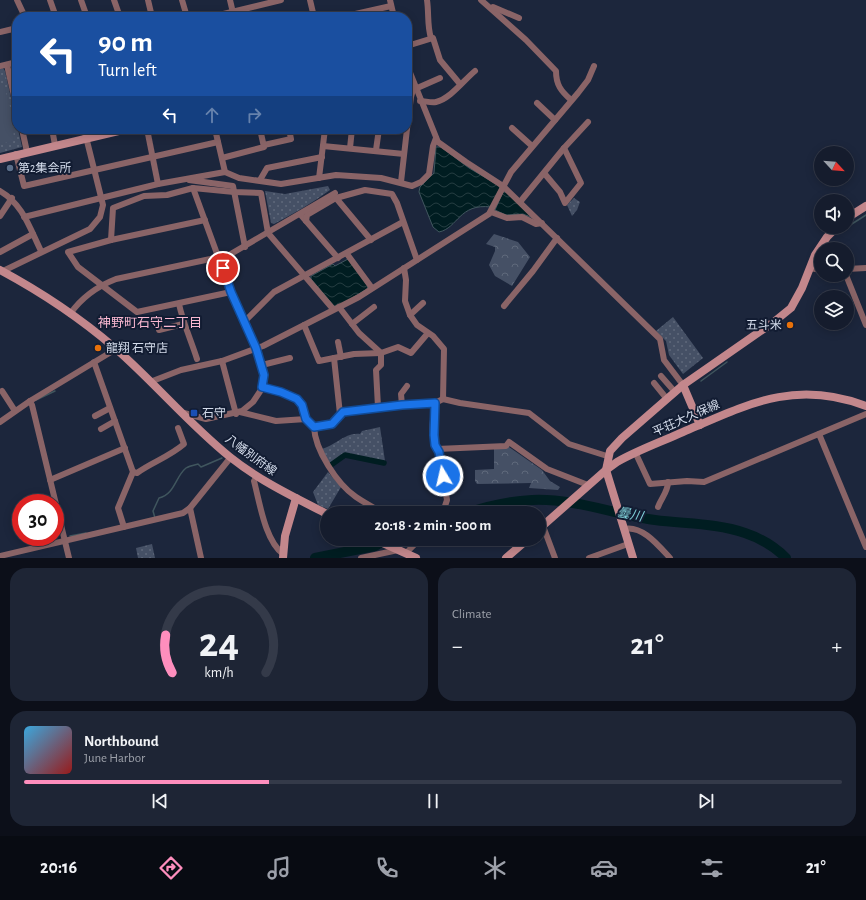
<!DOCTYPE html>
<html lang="en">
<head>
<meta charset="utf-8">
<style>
	:root { --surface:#151c2d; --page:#1e2535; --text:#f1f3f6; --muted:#9da1aa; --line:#343a49; --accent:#fe8ebd }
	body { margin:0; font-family:"Alegreya Sans","Noto Sans JP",sans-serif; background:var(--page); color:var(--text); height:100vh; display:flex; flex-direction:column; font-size:15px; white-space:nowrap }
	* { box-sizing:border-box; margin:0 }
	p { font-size:13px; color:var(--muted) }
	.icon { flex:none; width:22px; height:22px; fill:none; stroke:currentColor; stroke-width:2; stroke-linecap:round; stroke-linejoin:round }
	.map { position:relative; height:558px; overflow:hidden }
	.panel { display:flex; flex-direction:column; gap:10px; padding:10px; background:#0c0f19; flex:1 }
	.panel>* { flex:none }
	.top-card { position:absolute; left:12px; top:12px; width:400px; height:122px; border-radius:16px; box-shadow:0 2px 10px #0003,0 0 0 1px var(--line); background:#1a4fa0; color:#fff; overflow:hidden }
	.needle { width:26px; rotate:116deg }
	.buttons { position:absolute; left:814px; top:146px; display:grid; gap:8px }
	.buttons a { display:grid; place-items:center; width:40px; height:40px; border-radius:50%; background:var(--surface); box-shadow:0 2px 10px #0003,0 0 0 1px var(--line); font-size:20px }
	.speed { position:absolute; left:12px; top:494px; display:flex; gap:8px; font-size:20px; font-weight:700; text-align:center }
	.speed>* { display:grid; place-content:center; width:52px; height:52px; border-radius:50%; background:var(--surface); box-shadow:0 2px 10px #0003,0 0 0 1px var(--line); line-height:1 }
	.speed .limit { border:6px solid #d22; background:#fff; color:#111 }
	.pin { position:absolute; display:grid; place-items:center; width:34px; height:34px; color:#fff; margin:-17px; border:2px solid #fff; border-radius:50%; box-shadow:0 1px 4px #0007 }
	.me { position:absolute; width:44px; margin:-22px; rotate:351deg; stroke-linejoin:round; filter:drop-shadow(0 0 3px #0008) }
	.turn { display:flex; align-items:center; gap:14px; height:84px; padding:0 20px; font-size:18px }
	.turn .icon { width:52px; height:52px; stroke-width:2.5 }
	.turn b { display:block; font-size:28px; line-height:34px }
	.lanes { display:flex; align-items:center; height:38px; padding:0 20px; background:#0003; justify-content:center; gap:20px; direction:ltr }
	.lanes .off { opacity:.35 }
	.big { font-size:30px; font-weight:700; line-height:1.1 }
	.panel .card { flex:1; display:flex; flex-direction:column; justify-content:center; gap:6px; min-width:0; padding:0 14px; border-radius:16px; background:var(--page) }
	.panel .dial { align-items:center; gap:0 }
	.dial svg { height:104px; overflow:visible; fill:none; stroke:var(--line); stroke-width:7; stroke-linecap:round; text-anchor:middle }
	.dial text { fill:var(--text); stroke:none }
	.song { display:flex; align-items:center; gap:12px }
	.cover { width:48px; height:48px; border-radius:6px; background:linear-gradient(135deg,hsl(200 70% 55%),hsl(0 70% 35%)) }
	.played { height:4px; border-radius:2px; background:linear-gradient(90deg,var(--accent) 30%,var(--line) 30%) }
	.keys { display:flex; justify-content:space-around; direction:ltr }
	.heat { display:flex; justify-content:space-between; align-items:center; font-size:22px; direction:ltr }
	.panel .tiles { flex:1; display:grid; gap:10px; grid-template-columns:1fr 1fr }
	.card:last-child { grid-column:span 2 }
	.trip { position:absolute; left:320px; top:506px; width:226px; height:40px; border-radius:20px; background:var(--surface); box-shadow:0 2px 10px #0003,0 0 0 1px var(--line); font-weight:700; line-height:40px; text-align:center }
	.menu { display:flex; height:64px; justify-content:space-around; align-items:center; background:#080b12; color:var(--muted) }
	.menu .icon { width:28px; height:28px }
	.menu .selected { color:var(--accent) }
	.menu b { font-size:18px; color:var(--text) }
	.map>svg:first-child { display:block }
</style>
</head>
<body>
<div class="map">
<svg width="866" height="558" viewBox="0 0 866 558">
	<defs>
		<pattern id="green-dots" width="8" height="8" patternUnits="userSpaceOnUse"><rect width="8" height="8" fill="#455065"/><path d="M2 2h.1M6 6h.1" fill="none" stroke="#5f697b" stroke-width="1.8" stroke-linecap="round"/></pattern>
		<pattern id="forest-crowns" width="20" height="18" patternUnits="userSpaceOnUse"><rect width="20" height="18" fill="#455065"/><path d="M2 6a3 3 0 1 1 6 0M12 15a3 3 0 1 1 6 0" fill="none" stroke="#5f697b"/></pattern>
		<pattern id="water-waves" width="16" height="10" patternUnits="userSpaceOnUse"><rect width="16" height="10" fill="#001d21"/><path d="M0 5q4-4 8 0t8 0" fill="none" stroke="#243d41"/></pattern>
	</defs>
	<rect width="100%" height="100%" fill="#1c263c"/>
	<g fill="url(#green-dots)">
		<path d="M3 68 5 71 22 147 0 153V69Z"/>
		<path d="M328 186 330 190C312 203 293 214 274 224L271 223 265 191 285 194Z"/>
		<path d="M574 198 580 202 577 210 572 216 567 205Z"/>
		<path d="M673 317 703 358 683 374 669 355 666 341 656 331Z"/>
		<path d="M380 427 385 461 346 454 330 464 321 449C334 447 345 432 360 434L362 431Z"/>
		<path d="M328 472 341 487 328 509 318 505 313 492Z"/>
		<path d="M152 544 155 558H138L136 548Z"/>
	</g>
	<g fill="url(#forest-crowns)">
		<path d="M494 234 518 242 530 257 512 286 495 276 489 265 495 251V247L486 244Z"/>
		<path d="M509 447 542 470 550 481 560 487 558 490 529 488 531 483 477 484 475 481V470L494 469V448Z"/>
	</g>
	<path fill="#455065" d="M0 83 4 85 12 114 14 141 0 144Z"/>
	<g fill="url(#water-waves)" stroke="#40565e">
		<path d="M436 147H441L469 168 498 185 500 188 491 207C459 203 458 228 439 232L433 227 419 192 420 187 434 173Z"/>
		<path d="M503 192H506L533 218 523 214 506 215 495 210Z"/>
		<path d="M348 259 368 286 367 289 337 307 334 306 311 279V276L333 264 335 266Z"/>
	</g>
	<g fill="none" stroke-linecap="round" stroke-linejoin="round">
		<g stroke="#40565e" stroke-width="1.5">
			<path d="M847 227 866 215"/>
			<path d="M839 233 846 227"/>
			<path d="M701 381 727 362"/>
			<path d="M36 400 55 391"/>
			<path d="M155 518 153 511 159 498C175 494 175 477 186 468 189 466 194 465 198 464L201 467 222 458"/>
			<path d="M70 536 86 533"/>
		</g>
		<path stroke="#001d21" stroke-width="5.5" d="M331 465 345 455 384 463"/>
		<g stroke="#001d21" stroke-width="10">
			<path d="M467 513C488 506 509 501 532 500 573 498 614 514 655 520 684 524 717 523 745 533 760 538 775 547 786 558"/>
			<path d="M315 558 375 546 386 539"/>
		</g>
		<g stroke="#8a6467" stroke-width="6">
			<path d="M17 0 25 17"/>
			<path d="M50 0 56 17"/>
			<path d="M81 0 87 17"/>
			<path d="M114 0 120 17"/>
			<path d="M148 0 152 17"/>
			<path d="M182 0 187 17"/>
			<path d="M230 0 234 17"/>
			<path d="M310 0 314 17"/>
			<path d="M390 0 394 17"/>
			<path d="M427 0C429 13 427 26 431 38"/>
			<path d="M481 0 526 40 556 71C556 85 561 91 571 100"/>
			<path d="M493 7 519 18"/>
			<path d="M211 17 281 0"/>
			<path d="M342 17 391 6"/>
			<path d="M0 32 17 28"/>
			<path d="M407 46 433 38 440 60 460 84"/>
			<path d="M7 65 17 109"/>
			<path d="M407 65 438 142 466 162 503 186 660 339 664 360 683 385"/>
			<path d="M0 66 17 62"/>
			<path d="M415 89 440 78"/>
			<path d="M420 101C425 101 431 103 436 102 450 99 464 80 475 71"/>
			<path d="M537 103 555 120"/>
			<path d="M512 128 532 146"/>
			<path d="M22 129 27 152"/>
			<path d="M52 129 55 145"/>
			<path d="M147 129 158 184"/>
			<path d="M215 129 225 172"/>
			<path d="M407 129 411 97 414 87"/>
			<path d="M264 145 291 139 289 129"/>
			<path d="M323 146 404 154"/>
			<path d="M350 148 352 129"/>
			<path d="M376 150 379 129"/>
			<path d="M16 154 24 186 218 142"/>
			<path d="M222 158 264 147 260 129"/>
			<path d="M544 173 560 192 565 203 581 183 564 148"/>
			<path d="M319 178 325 129"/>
			<path d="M189 180 233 186 245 247"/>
			<path d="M260 180 267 168 322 157"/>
			<path d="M401 182 407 129"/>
			<path d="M193 188 234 192 261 193 268 233 333 309"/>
			<path d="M0 191C23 204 30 229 41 251"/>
			<path d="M520 202 564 148 588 122"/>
			<path d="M491 212 507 218 522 217 536 224 542 223"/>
			<path d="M300 214 338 258"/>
			<path d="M0 216 12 198"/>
			<path d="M24 217 158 184 225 172 239 178 281 184 336 175 381 178 412 186 421 182 429 174 433 146 436 138"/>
			<path d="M205 220 111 240 68 252 78 267 137 312 231 292"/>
			<path d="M306 221 307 215 336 198"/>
			<path d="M111 240 113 208 144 196 167 195 193 188 231 292 256 348 262 368 264 380 261 390 253 402 242 411 206 419 184 413"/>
			<path d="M371 240 336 198 365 190 392 194 397 203 417 260"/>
			<path d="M0 252 33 234"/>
			<path d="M347 254 372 288"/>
			<path d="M810 268 821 270"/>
			<path d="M847 269 866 268"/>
			<path d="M3 271 90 229 100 217 103 205 84 129"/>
			<path d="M846 275 866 325"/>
			<path d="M179 304C183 323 191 340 197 359"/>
			<path d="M504 306 533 271 557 238"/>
			<path d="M339 307 359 333 381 353V365L376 370 378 407"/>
			<path d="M70 314C82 297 98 286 116 279L229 255 335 193"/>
			<path d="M410 315 423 303"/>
			<path d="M244 322 274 292 403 222"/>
			<path d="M352 324 374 307"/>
			<path d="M304 325 319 361 354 354 381 353 398 347 411 353 428 333"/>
			<path d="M159 330 183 324"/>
			<path d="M338 342 341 357"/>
			<path d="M334 358 340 414"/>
			<path d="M222 361 236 414"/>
			<path d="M94 362 133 472 118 508 124 527"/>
			<path d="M262 365 290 358"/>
			<path d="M661 376 675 392"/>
			<path d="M150 382 181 370 222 361 263 346 359 297 489 214 511 172 578 93 588 80 594 66"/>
			<path d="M654 383 667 399"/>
			<path d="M262 387C287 393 299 392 306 419"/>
			<path d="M2 391 15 411"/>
			<path d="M443 399 460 403 529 413 569 444 607 456"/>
			<path d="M30 401 32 405 69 558"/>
			<path d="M402 405 401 394 407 386"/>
			<path d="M240 412 276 421 306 419 314 427C315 450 337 484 356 497 365 503 374 508 383 513"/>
			<path d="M95 416 110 408"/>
			<path d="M0 422 30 401 116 349"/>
			<path d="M314 427 332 424 343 411 435 403 443 399 444 349 433 336 417 325 410 315 405 301 406 280 404 268"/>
			<path d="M101 429 115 421"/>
			<path d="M819 434 866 547"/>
			<path d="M437 449 506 446 509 442 547 469 588 485"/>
			<path d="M636 454 650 484 687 481 704 482 866 414"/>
			<path d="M133 472 137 473C152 462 169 457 184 444L178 428"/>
			<path d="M257 476 254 481C260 504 265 540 283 554"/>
			<path d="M50 480 125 448"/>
			<path d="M658 507C661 498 668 492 668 482"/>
			<path d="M190 508 201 558"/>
			<path d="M432 513 444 509 447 500 439 452C429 439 433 418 435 403"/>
			<path d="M543 526 555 558"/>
			<path d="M624 529C642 525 658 545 670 558"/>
			<path d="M407 554 409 550 420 539"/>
			<path d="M0 556 183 513 190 508 231 457"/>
			<path d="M361 558 398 550"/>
			<path d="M589 558 628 544"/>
		</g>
		<g stroke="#c3878c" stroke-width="8">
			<path d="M0 159 127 129"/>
			<path d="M847 218 866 206"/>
			<path d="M0 270C41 292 80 318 115 348 155 383 189 424 230 457 260 481 294 497 327 514"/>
			<path d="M683 385 700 425"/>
			<path d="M539 529 606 470 617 462C638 450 661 442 683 432 748 404 795 379 866 406"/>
			<path d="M374 539 416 558"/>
			<path d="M283 558 285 536 296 498"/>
			<path d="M506 558 528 539"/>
			<path d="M633 558 606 470 610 451 622 438 683 385 775 321 791 308 802 288 815 255 827 237 837 227"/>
		</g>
	</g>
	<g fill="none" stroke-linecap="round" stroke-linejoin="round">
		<g stroke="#114b97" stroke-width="10">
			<path id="route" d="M223 268 231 292 256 348 264 375 262 387 281 392 297 399 302 405 306 419 314 427 332 424 343 412 402 405 435 403 434 435 435 445 439 452 443 476"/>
		</g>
		<use href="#route" stroke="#1a73e8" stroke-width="7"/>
	</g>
	<circle fill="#5c6f8a" stroke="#121c32" stroke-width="1.5" cx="10" cy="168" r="4"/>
	<g fill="#e8710a" stroke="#121c32" stroke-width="1.5">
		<circle cx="790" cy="325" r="4"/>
		<circle cx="98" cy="348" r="4"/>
	</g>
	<rect fill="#1a4fb4" stroke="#121c32" stroke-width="1.5" x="190" y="409" width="8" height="8" rx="2"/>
	<g text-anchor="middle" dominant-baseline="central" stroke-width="4" stroke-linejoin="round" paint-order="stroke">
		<g font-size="12" fill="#d4dceb" stroke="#121c32" text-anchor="start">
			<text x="18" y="168">第2集会所</text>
			<text x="782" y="325" text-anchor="end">五斗米</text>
			<text x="106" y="348">龍翔 石守店</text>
			<text x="202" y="413">石守</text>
		</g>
		<g font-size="12" fill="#d4dceb" stroke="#121c32">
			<text transform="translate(686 418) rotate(-24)">平荘大久保線</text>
			<text transform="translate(251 455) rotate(36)">八幡別府線</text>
		</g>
		<g font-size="13" fill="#f9b8d1" stroke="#121c32">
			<text x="150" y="323">神野町石守二丁目</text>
		</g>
		<g font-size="13" font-style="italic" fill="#81d2da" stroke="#121c32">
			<text transform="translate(630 515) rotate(11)">曇川</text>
		</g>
	</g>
</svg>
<div class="buttons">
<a><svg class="needle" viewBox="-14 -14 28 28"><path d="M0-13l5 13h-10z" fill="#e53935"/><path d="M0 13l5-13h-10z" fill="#9da1aa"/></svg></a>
<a><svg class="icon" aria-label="sound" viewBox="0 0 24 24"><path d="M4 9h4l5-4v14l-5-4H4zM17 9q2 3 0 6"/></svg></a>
<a><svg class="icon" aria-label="search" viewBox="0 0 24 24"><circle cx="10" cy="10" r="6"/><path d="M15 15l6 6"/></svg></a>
<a><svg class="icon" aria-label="layers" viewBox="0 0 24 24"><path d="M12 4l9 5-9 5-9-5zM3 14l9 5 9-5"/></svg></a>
</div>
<div class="speed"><div class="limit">30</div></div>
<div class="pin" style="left:223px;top:268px;background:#d93025"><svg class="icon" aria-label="arrive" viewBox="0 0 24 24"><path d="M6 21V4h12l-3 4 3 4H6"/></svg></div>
<svg class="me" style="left:443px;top:476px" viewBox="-20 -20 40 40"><circle r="17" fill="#1a73e8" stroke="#fff" stroke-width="3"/><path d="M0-11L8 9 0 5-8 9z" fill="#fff"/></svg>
<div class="trip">20:18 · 2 min · 500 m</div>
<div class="top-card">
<div class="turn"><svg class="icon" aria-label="left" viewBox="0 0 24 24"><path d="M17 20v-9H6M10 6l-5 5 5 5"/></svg><div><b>90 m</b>Turn left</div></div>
<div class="lanes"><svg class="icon" aria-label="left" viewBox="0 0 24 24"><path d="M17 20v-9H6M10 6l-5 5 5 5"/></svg><svg class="icon off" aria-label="ahead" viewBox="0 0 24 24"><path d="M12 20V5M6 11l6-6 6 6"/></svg><svg class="icon off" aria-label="right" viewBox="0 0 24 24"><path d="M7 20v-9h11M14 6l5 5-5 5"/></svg></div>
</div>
</div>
<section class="panel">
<div class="tiles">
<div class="card dial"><svg viewBox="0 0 100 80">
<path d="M14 69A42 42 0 1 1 86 69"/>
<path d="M14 69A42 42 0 0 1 9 40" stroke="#fe8ebd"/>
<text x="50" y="56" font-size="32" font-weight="700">24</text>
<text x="50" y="72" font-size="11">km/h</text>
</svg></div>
<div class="card"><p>Climate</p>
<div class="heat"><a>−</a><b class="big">21°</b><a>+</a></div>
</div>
<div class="card">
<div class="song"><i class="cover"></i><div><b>Northbound</b><p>June Harbor</p></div></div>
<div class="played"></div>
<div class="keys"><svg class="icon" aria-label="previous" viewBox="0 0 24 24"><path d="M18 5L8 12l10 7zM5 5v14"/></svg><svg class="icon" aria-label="pause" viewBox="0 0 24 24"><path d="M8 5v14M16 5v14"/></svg><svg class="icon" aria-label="next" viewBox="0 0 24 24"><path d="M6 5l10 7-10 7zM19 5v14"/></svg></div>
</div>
</div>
</section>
<nav class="menu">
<b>20:16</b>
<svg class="icon selected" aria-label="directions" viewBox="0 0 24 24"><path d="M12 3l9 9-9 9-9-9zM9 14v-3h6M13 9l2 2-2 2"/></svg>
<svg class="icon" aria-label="music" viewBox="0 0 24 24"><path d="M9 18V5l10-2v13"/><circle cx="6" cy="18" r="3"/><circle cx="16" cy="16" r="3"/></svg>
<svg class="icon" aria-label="phone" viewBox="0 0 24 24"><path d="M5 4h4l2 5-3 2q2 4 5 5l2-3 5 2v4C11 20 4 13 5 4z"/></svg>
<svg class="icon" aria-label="climate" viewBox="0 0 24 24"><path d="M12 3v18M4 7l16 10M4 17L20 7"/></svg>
<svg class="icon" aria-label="car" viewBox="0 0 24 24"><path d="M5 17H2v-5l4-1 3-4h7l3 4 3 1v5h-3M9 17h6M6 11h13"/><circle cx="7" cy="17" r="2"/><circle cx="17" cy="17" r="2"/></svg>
<svg class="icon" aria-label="filters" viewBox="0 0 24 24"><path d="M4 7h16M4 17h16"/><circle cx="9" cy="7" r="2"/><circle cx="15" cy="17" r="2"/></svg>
<b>21°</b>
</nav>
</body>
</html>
